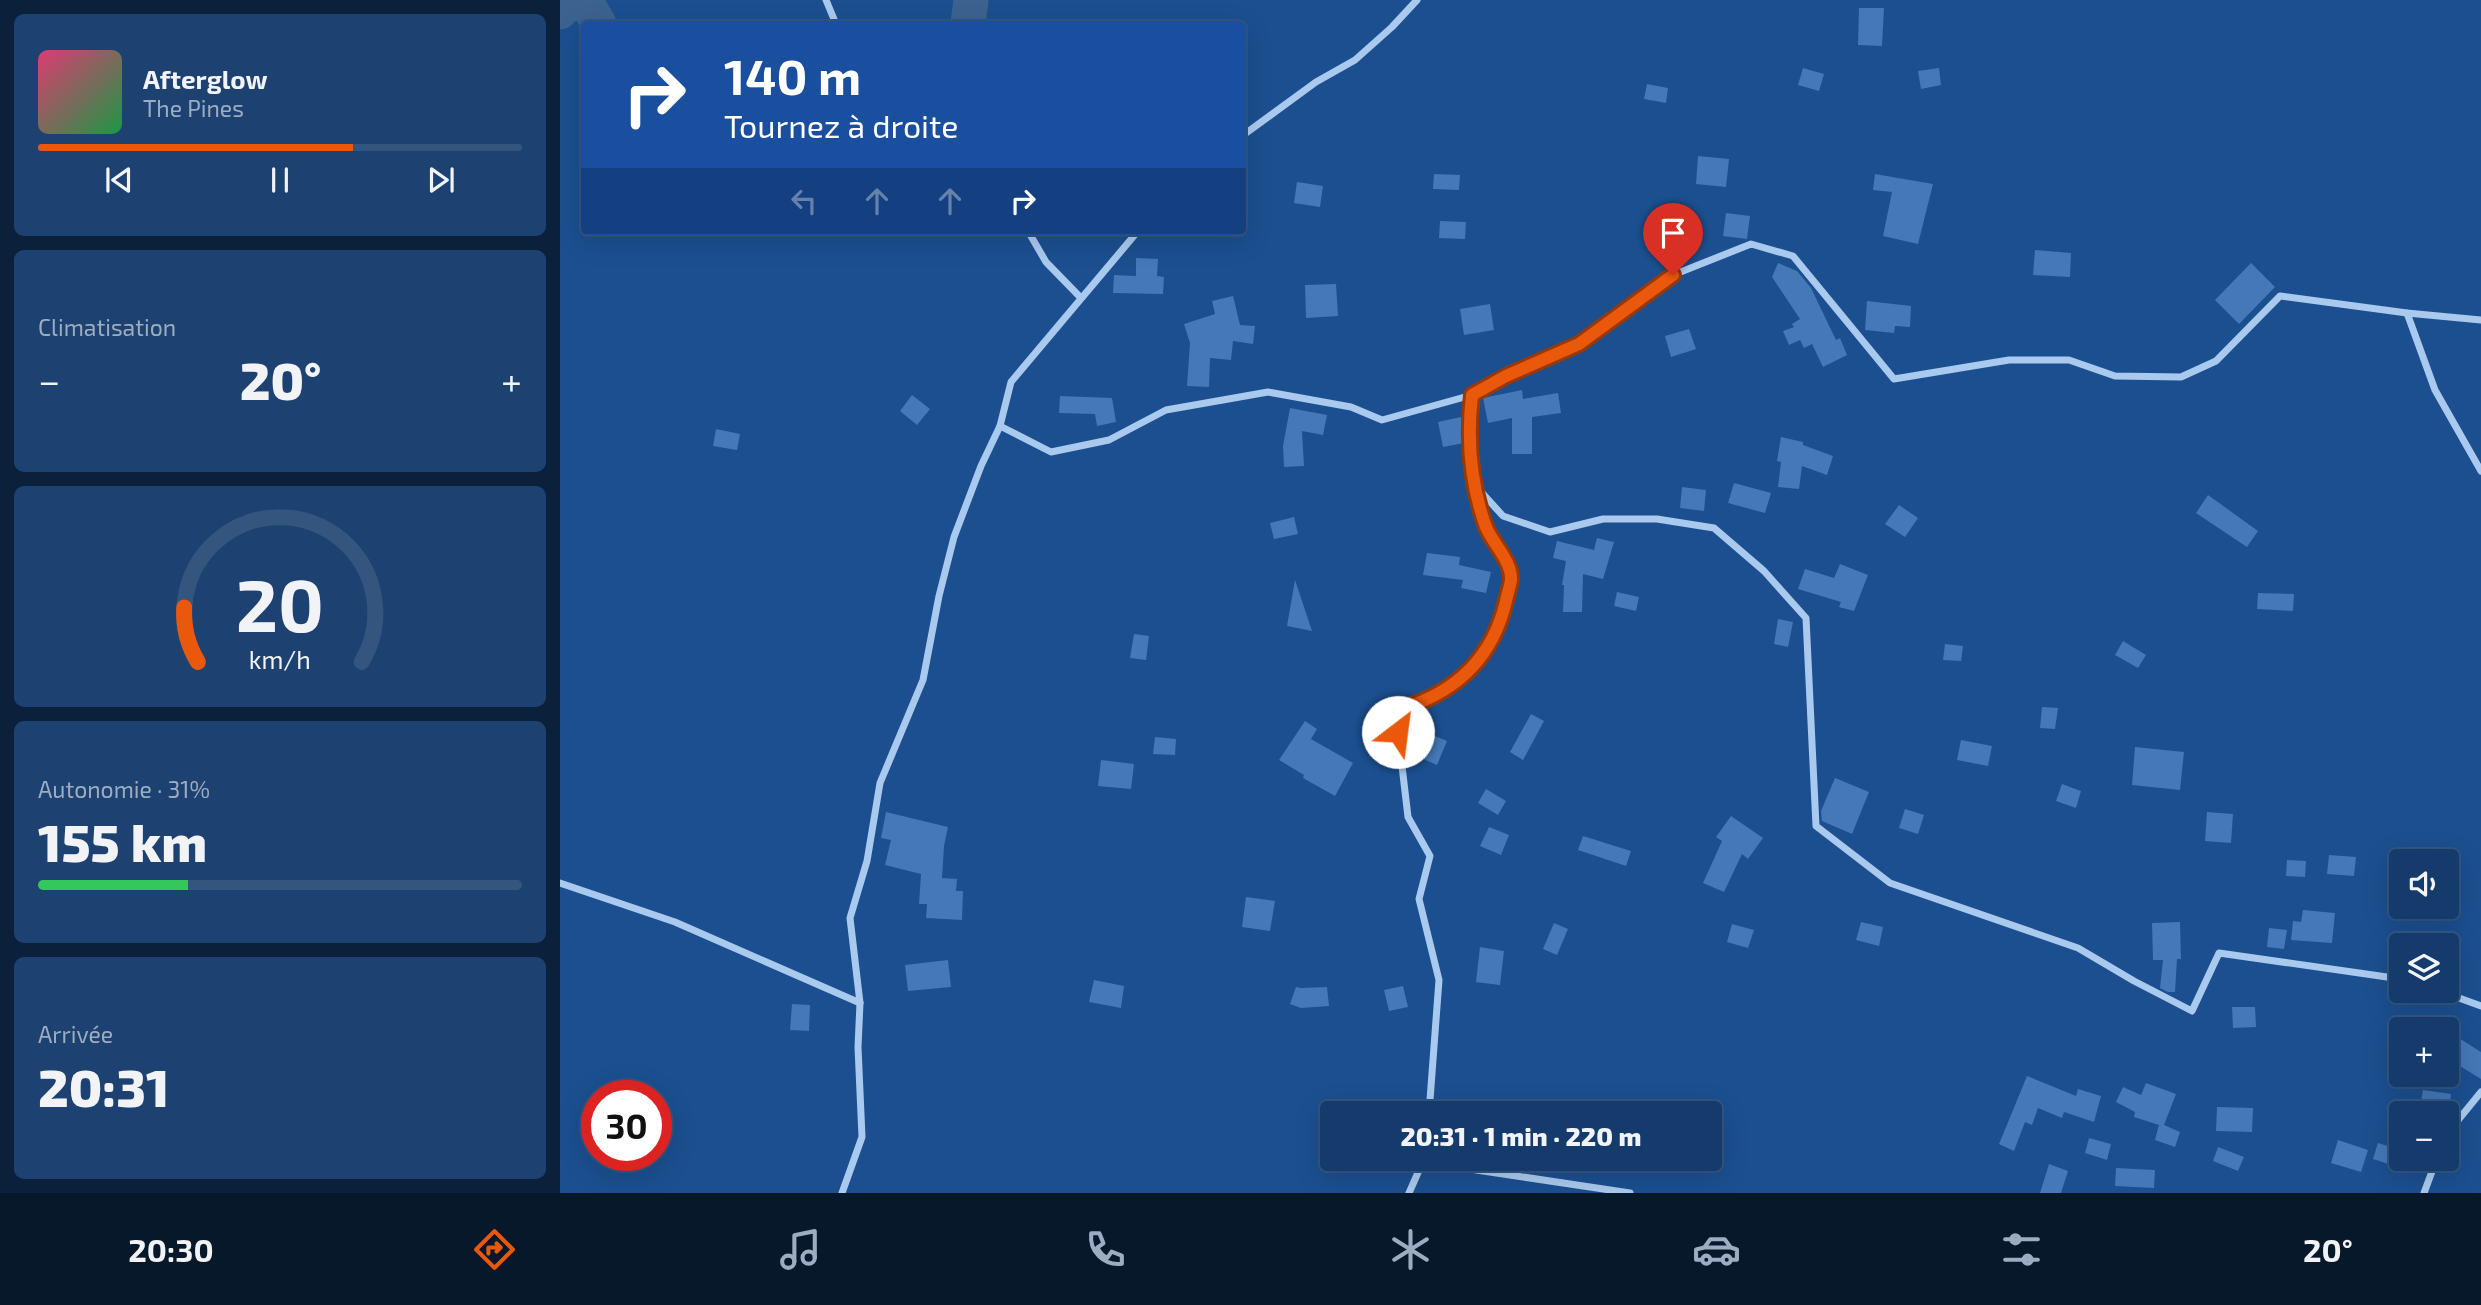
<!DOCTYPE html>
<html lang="fr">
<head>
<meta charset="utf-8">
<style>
	:root { --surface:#143b6b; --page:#1d4271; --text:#f1f3f6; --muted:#9dadc1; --line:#33557e; --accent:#ea580c }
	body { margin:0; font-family:"Exo 2",sans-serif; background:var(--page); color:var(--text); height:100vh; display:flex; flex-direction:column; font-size:26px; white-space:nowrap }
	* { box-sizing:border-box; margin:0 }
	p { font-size:23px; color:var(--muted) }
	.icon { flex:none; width:38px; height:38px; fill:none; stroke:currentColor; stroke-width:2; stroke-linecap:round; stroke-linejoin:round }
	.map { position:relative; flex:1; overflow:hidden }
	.side { display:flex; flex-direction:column; gap:14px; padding:14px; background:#0b203b; width:560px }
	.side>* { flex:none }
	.banner { position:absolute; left:21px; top:21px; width:665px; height:214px; border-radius:7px; box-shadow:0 7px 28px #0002,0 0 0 2px var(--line); background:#1a4fa0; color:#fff; overflow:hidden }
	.tools { position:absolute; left:1829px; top:849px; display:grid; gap:14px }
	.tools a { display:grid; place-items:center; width:70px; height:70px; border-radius:7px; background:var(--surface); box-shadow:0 7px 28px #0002,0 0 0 2px var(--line); font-size:35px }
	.speed { position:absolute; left:21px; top:1080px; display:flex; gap:14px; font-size:35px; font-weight:700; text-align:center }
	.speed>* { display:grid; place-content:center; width:91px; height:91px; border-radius:50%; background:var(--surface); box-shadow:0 7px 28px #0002,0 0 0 2px var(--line); line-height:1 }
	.speed .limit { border:10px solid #d22; background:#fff; color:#111 }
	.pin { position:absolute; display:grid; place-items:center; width:60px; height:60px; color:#fff; margin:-72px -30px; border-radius:50% 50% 50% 0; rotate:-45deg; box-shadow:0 0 7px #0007 }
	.pin .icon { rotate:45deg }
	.me { position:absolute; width:77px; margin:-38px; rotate:30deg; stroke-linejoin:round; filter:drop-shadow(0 0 5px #0008) }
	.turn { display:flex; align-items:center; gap:24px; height:147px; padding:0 28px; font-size:32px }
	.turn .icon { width:91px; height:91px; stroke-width:2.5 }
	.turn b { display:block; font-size:49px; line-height:60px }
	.lanes { display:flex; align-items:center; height:66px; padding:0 28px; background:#0003; justify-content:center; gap:35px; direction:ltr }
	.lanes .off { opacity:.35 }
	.big { font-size:52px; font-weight:800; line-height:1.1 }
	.side .card { flex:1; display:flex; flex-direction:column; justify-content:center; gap:10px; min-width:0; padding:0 24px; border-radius:10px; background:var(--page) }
	.side .dial { align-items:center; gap:0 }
	.dial svg { height:182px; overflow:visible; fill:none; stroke:var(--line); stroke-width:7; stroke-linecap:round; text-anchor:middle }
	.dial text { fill:var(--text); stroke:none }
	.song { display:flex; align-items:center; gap:21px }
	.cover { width:84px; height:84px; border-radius:10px; background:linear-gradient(135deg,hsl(340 70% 55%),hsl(140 70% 35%)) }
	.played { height:7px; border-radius:4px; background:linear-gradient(90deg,var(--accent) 65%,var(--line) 65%) }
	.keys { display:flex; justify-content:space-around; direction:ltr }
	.heat { display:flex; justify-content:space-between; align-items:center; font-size:38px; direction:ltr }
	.charge { height:10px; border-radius:5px; background:linear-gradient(90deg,#34c759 31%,var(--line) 0) }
	.trip { position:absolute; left:760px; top:1101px; width:402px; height:70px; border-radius:7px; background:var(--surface); box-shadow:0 7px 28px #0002,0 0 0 2px var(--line); font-weight:800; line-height:70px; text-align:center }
	.tabs { display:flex; height:112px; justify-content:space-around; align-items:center; background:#08182b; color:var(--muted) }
	.tabs .icon { width:49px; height:49px }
	.tabs .on { color:var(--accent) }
	.tabs b { font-size:32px; color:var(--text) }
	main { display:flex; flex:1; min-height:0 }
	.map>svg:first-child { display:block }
</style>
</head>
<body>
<main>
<section class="side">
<div class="card">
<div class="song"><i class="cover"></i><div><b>Afterglow</b><p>The Pines</p></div></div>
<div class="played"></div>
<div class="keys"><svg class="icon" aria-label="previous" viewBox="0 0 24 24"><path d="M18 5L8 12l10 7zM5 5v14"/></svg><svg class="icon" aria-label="pause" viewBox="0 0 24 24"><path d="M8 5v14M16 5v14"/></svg><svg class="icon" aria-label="next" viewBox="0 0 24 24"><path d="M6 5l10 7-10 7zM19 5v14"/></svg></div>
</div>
<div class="card"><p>Climatisation</p>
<div class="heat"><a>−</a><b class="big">20°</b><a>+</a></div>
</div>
<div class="card dial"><svg viewBox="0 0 100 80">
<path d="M14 69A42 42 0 1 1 86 69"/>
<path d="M14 69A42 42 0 0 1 8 45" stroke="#ea580c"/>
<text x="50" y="56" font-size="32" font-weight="700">20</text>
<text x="50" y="72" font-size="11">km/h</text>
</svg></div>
<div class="card"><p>Autonomie · 31%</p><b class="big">155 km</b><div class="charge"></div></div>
<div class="card"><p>Arrivée</p><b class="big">20:31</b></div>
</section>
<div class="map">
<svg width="1921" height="1193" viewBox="0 0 1921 1193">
	<rect width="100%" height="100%" fill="#1b4f8f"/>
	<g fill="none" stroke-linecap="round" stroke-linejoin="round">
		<g stroke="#3c6290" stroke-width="35">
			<path d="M0 12 5 4 27 3 39 24"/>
			<path d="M408 24 411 0"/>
		</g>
	</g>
	<g fill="#4478b7">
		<path d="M1299 8H1324L1322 46 1298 45Z"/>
		<path d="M1243 68 1264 74 1259 91 1238 85Z"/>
		<path d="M1379 68 1381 85 1361 89 1358 71Z"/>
		<path d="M1087 84 1108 88 1106 103 1084 99Z"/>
		<path d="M1138 156 1169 159 1166 187 1136 184Z"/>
		<path d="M874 174 900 175 899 190 873 189Z"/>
		<path d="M1315 174 1373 184 1358 244 1323 236 1332 192 1313 190Z"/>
		<path d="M737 182 763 186 760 207 734 203Z"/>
		<path d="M1166 213 1190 216 1187 239 1163 236Z"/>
		<path d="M880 221 906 222 905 239 879 238Z"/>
		<path d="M1475 250 1511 253 1510 277 1473 275Z"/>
		<path d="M576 258 598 259 597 276 604 277 603 294 553 293 554 275 576 276Z"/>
		<path d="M1218 263 1237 271 1251 288 1276 340 1280 338 1287 355 1263 367 1252 344 1244 348 1240 340 1229 345 1223 331 1234 327 1232 324 1240 319 1212 277Z"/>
		<path d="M1691 263 1715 287 1679 324 1655 300Z"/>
		<path d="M776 284 778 316 746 318 745 285Z"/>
		<path d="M673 296 680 325 695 326 693 344 673 341 671 360 650 358 649 387 627 386 630 343 624 324 655 314 652 301Z"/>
		<path d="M1307 301 1351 306 1350 327 1335 326 1334 333 1305 330Z"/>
		<path d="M930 304 934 330 904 335 900 309Z"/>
		<path d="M1129 329 1136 349 1111 357 1105 336Z"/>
		<path d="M962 390 963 399 998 393 1001 413 972 417V454H952V418L928 423 923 398Z"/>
		<path d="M352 395 370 409 357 425 340 411Z"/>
		<path d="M500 396 552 398 556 422 537 426 535 414 499 413Z"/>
		<path d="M730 408 767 415 763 435 742 431 744 466 724 467 723 446Z"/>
		<path d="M901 417 904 443 883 447 878 422Z"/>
		<path d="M156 429 180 434 177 450 153 446Z"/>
		<path d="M1221 437 1243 442V445L1273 456 1267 475 1242 466 1239 489 1218 487 1221 462 1217 461Z"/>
		<path d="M1174 483 1211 493 1205 513 1168 503Z"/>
		<path d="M1122 487 1146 490 1144 511 1120 508Z"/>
		<path d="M1648 495 1698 531 1687 547 1636 513Z"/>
		<path d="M1339 505 1358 518 1345 537 1325 524Z"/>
		<path d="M734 517 738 534 714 539 710 523Z"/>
		<path d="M1037 538 1054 542 1043 579 1023 574 1022 612H1003L1004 585H1002L1006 561 993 558 997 541 1034 550Z"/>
		<path d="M867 553 900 557 899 565 931 572 926 593 901 588 903 580 863 575Z"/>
		<path d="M1280 564 1308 575 1294 611 1279 607 1281 602 1238 589 1245 569 1274 578Z"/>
		<path d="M735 580 752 631 727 626Z"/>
		<path d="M1057 592 1079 597 1076 611 1054 606Z"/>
		<path d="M1698 593 1734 594 1733 611 1697 609Z"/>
		<path d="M1218 619 1233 622 1228 647 1214 644Z"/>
		<path d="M574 634 589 636 586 660 570 658Z"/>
		<path d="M1563 641 1586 655 1578 668 1555 655Z"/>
		<path d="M1385 644 1403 646 1401 661 1383 660Z"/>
		<path d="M1482 707 1498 708 1495 729 1480 728Z"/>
		<path d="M971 714 984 721 963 760 950 752Z"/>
		<path d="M745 721 757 729 751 739 793 763 775 796 743 778 744 775 719 760Z"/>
		<path d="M856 728 887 741 877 765 847 752Z"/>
		<path d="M595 737 616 739 615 755 593 754Z"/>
		<path d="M1401 740 1432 746 1428 766 1397 760Z"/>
		<path d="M1575 747 1624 752 1620 790 1572 785Z"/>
		<path d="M541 760 574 764 571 789 538 786Z"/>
		<path d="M1275 778 1309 792 1292 834 1262 821 1261 811Z"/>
		<path d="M1502 784 1521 791 1516 808 1496 801Z"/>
		<path d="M926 789 946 801 938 815 918 803Z"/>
		<path d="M1345 809 1364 815 1358 834 1339 828Z"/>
		<path d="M326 812 388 827 384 846 382 878 397 879 396 891H403L402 920 366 918 367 904H359L361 874 325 865 331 840 321 838Z"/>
		<path d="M1647 812 1673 814 1671 843 1645 841Z"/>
		<path d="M1171 816 1203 838 1188 859 1182 854 1164 892 1143 883 1162 841 1156 837Z"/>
		<path d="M929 827 949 835 941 855 920 846Z"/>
		<path d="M1023 836 1071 851 1066 866 1018 850Z"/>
		<path d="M1769 855 1796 857 1794 876 1767 874Z"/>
		<path d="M1727 860 1746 861 1745 877 1726 876Z"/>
		<path d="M686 897 715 901 710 931 682 927Z"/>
		<path d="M1743 910 1775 913 1772 943 1731 940 1733 921 1741 922Z"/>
		<path d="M1301 922 1323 927 1319 946 1296 940Z"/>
		<path d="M1620 922 1621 959H1617L1615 992H1608L1600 988 1603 960H1593L1592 923Z"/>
		<path d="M994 923 1008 929 997 955 983 949Z"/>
		<path d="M1172 924 1194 930 1188 948 1167 942Z"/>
		<path d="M1709 928 1727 930 1724 949 1707 947Z"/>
		<path d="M920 947 944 951 940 985 916 982Z"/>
		<path d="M388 960 391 987 348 991 345 965Z"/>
		<path d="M534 980 564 986 561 1008 529 1002Z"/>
		<path d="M843 986 848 1007 829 1011 824 990Z"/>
		<path d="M736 987 741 988 767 987 769 1006 741 1008 730 1004Z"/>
		<path d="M232 1004 250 1005 249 1031 230 1030Z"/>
		<path d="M1672 1007H1695L1696 1027 1673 1028Z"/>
		<path d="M1899 1038 1921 1052V1079L1887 1058Z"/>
		<path d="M1467 1076 1516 1096 1518 1089 1541 1096 1534 1122 1504 1112 1502 1118 1478 1108 1472 1125 1465 1122 1454 1151 1439 1144Z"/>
		<path d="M1586 1083 1616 1094 1604 1125 1620 1132 1615 1147 1595 1140 1599 1125 1574 1117 1575 1112 1556 1102 1563 1087 1581 1095Z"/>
		<path d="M1863 1090 1891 1094 1889 1113H1859Z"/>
		<path d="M1657 1107 1693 1108 1692 1132 1656 1131Z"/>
		<path d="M1529 1138 1551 1144 1547 1160 1525 1153Z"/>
		<path d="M1778 1140 1808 1150 1801 1172 1771 1163Z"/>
		<path d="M1818 1143 1841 1150V1168L1813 1159Z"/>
		<path d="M1658 1147 1684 1157 1678 1171 1653 1161Z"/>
		<path d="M1489 1164 1508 1171 1501 1193H1480Z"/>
		<path d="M1556 1168 1595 1170 1594 1188 1555 1186Z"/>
	</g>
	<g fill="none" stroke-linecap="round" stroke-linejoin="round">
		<g stroke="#a9c9ee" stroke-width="7">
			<path d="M266 0 276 24"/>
			<path d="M682 136 756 82 795 60 832 27 857 0"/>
			<path d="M468 231 486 262 521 298"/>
			<path d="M1847 313 1875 390 1921 471"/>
			<path d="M440 426 491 452 549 440 606 410 708 392 791 407 822 420 912 395 945 376 1019 344 1113 275 1191 244 1233 256 1334 379 1449 360H1509L1555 376 1621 377 1656 361 1720 296 1847 313 1921 320"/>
			<path d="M914 484 943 516 990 532 1043 519H1097L1154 528 1204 571 1246 618 1256 826 1330 883 1518 948 1574 981 1632 1011 1659 953 1841 979"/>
			<path d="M0 883 115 922 300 1003"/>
			<path d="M1877 990 1921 1006"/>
			<path d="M869 1113 879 980 859 899 870 856 848 817 838 732 844 708C898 691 933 657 946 601 947 595 950 587 951 580 952 561 933 544 926 527 911 486 907 439 912 395"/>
			<path d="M1886 1135 1921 1092"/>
			<path d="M863 1162 1070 1193"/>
			<path d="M282 1193 302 1137 298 1047 300 1003 290 918 307 861 320 783 363 680 379 596 394 537 421 466 440 426 451 382 578 231"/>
			<path d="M849 1193 864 1159"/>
			<path d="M1864 1193 1877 1158"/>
		</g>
	</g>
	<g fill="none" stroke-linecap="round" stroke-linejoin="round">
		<g stroke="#983908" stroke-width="18">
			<path id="route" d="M838 732 844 708C898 691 933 657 946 601 947 595 950 587 951 580 952 561 933 544 926 527 911 486 907 439 912 395L946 376 1019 344 1113 275"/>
		</g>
		<use href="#route" stroke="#ea580c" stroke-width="12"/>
	</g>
</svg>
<div class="tools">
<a><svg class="icon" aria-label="sound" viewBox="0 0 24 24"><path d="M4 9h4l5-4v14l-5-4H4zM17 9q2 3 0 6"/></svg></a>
<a><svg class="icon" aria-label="layers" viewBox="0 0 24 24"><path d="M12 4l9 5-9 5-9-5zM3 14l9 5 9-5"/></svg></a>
<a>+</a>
<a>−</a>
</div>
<div class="speed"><div class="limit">30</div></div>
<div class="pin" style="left:1113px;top:275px;background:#d93025"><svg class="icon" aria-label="arrive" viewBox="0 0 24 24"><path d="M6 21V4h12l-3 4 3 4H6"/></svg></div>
<svg class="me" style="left:838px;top:732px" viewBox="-20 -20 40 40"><circle r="19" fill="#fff"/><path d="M0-13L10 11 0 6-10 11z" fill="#ea580c"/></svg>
<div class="trip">20:31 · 1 min · 220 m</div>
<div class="banner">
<div class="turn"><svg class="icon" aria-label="right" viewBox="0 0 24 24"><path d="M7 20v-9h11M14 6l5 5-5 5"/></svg><div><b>140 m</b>Tournez à droite</div></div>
<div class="lanes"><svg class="icon off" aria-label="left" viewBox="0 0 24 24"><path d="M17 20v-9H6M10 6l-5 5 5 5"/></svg><svg class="icon off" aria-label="ahead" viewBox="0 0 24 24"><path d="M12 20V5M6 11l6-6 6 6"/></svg><svg class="icon off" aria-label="ahead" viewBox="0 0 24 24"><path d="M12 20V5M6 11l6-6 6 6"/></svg><svg class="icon" aria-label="right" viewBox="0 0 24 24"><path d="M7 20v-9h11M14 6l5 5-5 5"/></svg></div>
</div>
</div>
</main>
<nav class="tabs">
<b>20:30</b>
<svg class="icon on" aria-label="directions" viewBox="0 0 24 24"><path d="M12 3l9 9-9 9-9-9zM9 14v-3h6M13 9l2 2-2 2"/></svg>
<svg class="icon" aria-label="music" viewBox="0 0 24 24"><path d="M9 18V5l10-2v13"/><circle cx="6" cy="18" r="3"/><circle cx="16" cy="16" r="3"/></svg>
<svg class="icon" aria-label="phone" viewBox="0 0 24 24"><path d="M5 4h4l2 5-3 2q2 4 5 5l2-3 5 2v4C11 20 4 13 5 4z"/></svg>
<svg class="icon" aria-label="climate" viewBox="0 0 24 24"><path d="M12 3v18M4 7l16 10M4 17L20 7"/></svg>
<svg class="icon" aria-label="car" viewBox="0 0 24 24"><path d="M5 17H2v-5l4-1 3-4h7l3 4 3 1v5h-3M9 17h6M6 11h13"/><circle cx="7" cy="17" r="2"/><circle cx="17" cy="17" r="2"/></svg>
<svg class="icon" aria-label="filters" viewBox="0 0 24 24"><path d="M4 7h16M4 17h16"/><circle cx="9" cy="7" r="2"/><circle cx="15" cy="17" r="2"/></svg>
<b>20°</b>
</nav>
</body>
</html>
